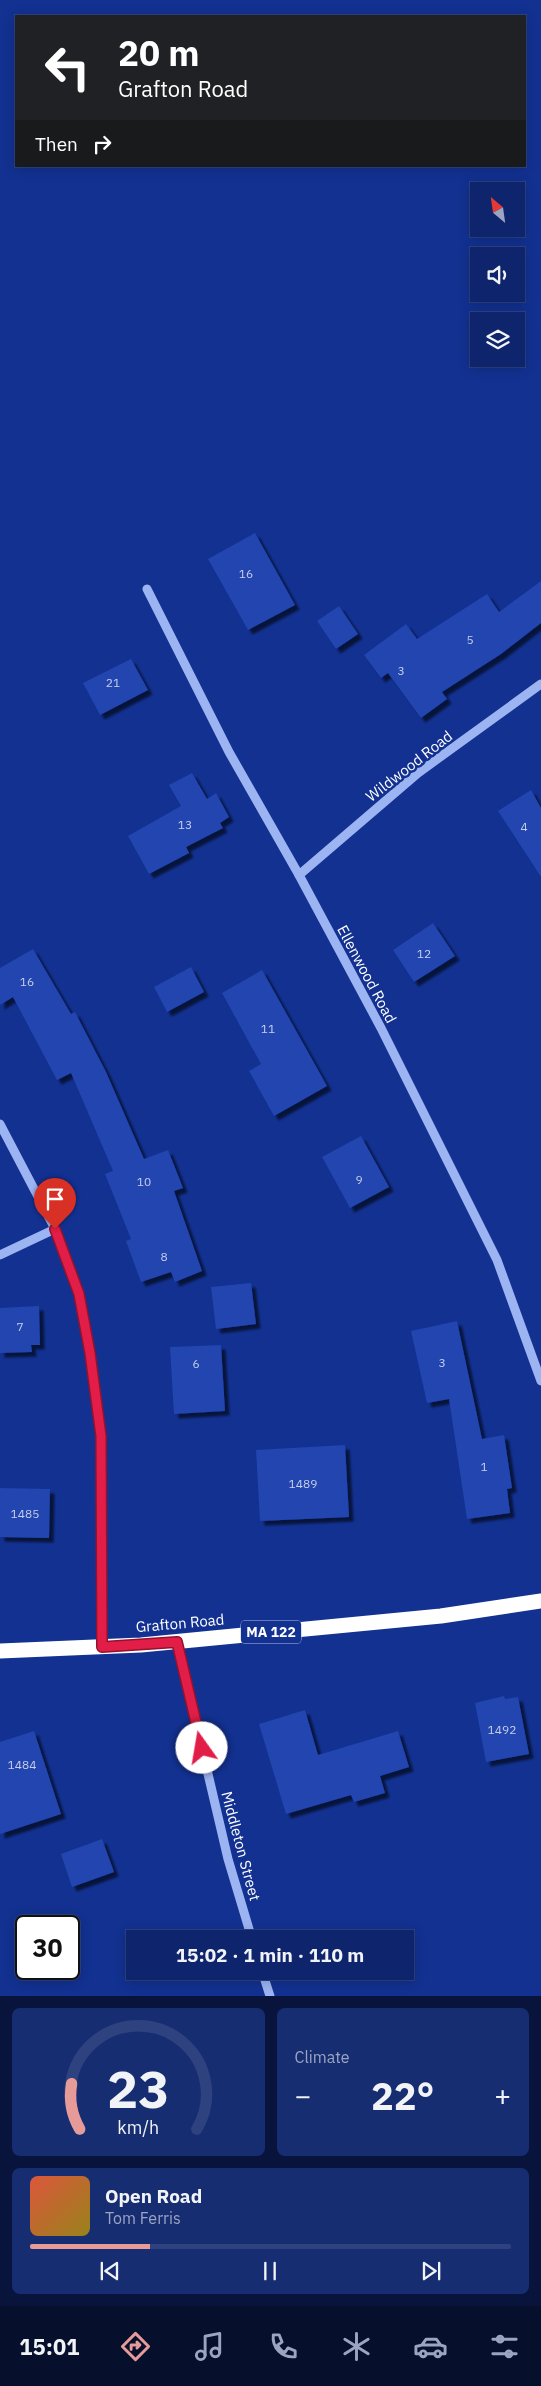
<!DOCTYPE html>
<html lang="en">
<head>
<meta charset="utf-8">
<style>
	:root { --surface:#0e256d; --page:#172d72; --text:#f1f3f6; --muted:#9ba5c2; --line:#2e4280; --accent:#e69b98 }
	body { margin:0; font-family:"IBM Plex Sans",sans-serif; background:var(--page); color:var(--text); height:100vh; display:flex; flex-direction:column; font-size:19px; white-space:nowrap }
	* { box-sizing:border-box; margin:0 }
	p { font-size:16px; color:var(--muted) }
	.icon { flex:none; width:28px; height:28px; fill:none; stroke:currentColor; stroke-width:2; stroke-linecap:round; stroke-linejoin:round }
	.map { position:relative; height:1996px; overflow:hidden }
	.side { display:flex; flex-direction:column; gap:12px; padding:12px; background:#08143c; flex:1 }
	.side>* { flex:none }
	.hud { position:absolute; left:15px; top:15px; width:511px; height:152px; border-radius:0px; box-shadow:0 2px 12px #0003,0 0 0 1px var(--line); background:#202124; color:#fff; overflow:hidden }
	.needle { width:32px; rotate:331deg }
	.fabs { position:absolute; left:470px; top:182px; display:grid; gap:10px }
	.fabs a { display:grid; place-items:center; width:55px; height:55px; border-radius:0px; background:var(--surface); box-shadow:0 2px 12px #0003,0 0 0 1px var(--line); font-size:25px }
	.speed { position:absolute; left:15px; top:1915px; display:flex; gap:10px; font-size:25px; font-weight:700; text-align:center }
	.speed>* { display:grid; place-content:center; width:65px; height:65px; border-radius:50%; background:var(--surface); box-shadow:0 2px 12px #0003,0 0 0 1px var(--line); line-height:1 }
	.speed .limit { border:2px solid #111; border-radius:8px; background:#fff; color:#111 }
	.pin { position:absolute; display:grid; place-items:center; width:42px; height:42px; color:#fff; margin:-51px -21px; border-radius:50% 50% 50% 0; rotate:-45deg; box-shadow:0 0 5px #0007 }
	.pin .icon { rotate:45deg }
	.me { position:absolute; width:55px; margin:-28px; rotate:347deg; stroke-linejoin:round; filter:drop-shadow(0 0 4px #0008) }
	.turn { display:flex; align-items:center; gap:18px; height:105px; padding:0 20px; font-size:22px }
	.turn .icon { width:65px; height:65px; stroke-width:2.5 }
	.turn b { display:block; font-size:35px; line-height:42px }
	.then { display:flex; align-items:center; height:48px; padding:0 20px; background:#0003; gap:10px; font-size:19px }
	.big { font-size:38px; font-weight:700; line-height:1.1 }
	.side .card { flex:1; display:flex; flex-direction:column; justify-content:center; gap:8px; min-width:0; padding:0 18px; border-radius:8px; background:var(--page) }
	.side .dial { align-items:center; gap:0 }
	.dial svg { height:130px; overflow:visible; fill:none; stroke:var(--line); stroke-width:7; stroke-linecap:round; text-anchor:middle }
	.dial text { fill:var(--text); stroke:none }
	.song { display:flex; align-items:center; gap:15px }
	.cover { width:60px; height:60px; border-radius:8px; background:linear-gradient(135deg,hsl(10 70% 55%),hsl(50 70% 35%)) }
	.played { height:5px; border-radius:2px; background:linear-gradient(90deg,var(--accent) 25%,var(--line) 25%) }
	.keys { display:flex; justify-content:space-around; direction:ltr }
	.heat { display:flex; justify-content:space-between; align-items:center; font-size:28px; direction:ltr }
	.side .tiles { flex:1; display:grid; gap:12px; grid-template-columns:1fr 1fr }
	.card:last-child { grid-column:span 2 }
	.trip { position:absolute; left:126px; top:1930px; width:288px; height:50px; border-radius:0px; background:var(--surface); box-shadow:0 2px 12px #0003,0 0 0 1px var(--line); font-weight:700; line-height:50px; text-align:center }
	.tabs { display:flex; height:80px; justify-content:space-around; align-items:center; background:#060f2c; color:var(--muted) }
	.tabs .icon { width:35px; height:35px }
	.tabs .selected { color:var(--accent) }
	.tabs b { font-size:22px; color:var(--text) }
	.map>svg:first-child { display:block }
</style>
</head>
<body>
<div class="map">
<svg width="541" height="1996" viewBox="0 0 541 1996">
	<defs>
		<filter id="shadow"><feDropShadow dx="4.5" dy="4.5" stdDeviation="1" flood-color="#0009"/></filter>
	</defs>
	<rect width="100%" height="100%" fill="#123191"/>
	<g fill="#2045b0" filter="url(#shadow)">
		<path d="M255 533 295 605 248 630 208 559Z"/>
		<path d="M541 581V623L501 654 442 692 447 699 421 718 388 673 381 678 364 655 406 624 417 639 487 594 499 612Z"/>
		<path d="M339 606 358 634 336 649 317 621Z"/>
		<path d="M131 659 148 690 100 715 83 683Z"/>
		<path d="M192 773 207 799 216 793 229 817 220 823 223 828 186 847 189 853 149 874 128 836 181 806 169 785Z"/>
		<path d="M531 790 541 808V877L498 811Z"/>
		<path d="M433 923 455 956 414 982 393 950Z"/>
		<path d="M33 949 71 1014 75 1012 106 1072 144 1159 168 1150 183 1188 174 1191 202 1271 175 1282 171 1272 141 1282 126 1241 131 1239 105 1174 113 1171 71 1073 57 1080 13 997 0 1005V968Z"/>
		<path d="M191 967 204 992 167 1012 154 987Z"/>
		<path d="M262 970 327 1086 274 1116 249 1071 261 1064 222 993Z"/>
		<path d="M361 1136 389 1187 350 1208 322 1157Z"/>
		<path d="M251 1283 256 1324 216 1329 211 1287Z"/>
		<path d="M39 1306 40 1345H31L32 1352 0 1353V1308Z"/>
		<path d="M457 1321 482 1439 504 1435 512 1488 507 1489 510 1513 467 1519 449 1399 427 1403 411 1331Z"/>
		<path d="M221 1345 225 1411 174 1414 170 1347Z"/>
		<path d="M345 1445 349 1517 260 1521 256 1450Z"/>
		<path d="M0 1488 50 1489 49 1538 0 1537Z"/>
		<path d="M504 1696 505 1699 518 1697 529 1754 486 1762 475 1703Z"/>
		<path d="M305 1710 318 1755 398 1731 409 1767 380 1776 385 1793 354 1802 351 1795 286 1814 259 1724Z"/>
		<path d="M34 1731 61 1814 0 1834V1742Z"/>
		<path d="M102 1839 114 1872 72 1887 61 1854Z"/>
	</g>
	<g fill="none" stroke-linecap="round" stroke-linejoin="round">
		<g stroke="#9db4f2" stroke-width="9">
			<path d="M147 589 229 752 299 875 381 1028 497 1260 541 1381"/>
			<path d="M299 875 418 773 541 684"/>
			<path d="M0 1124 55 1229 79 1294 90 1353 101 1436 102 1647"/>
			<path d="M0 1255 55 1229"/>
			<path d="M177 1642 228 1859 252 1939"/>
			<path d="M262 1971 270 1996"/>
		</g>
		<path stroke="#fff" stroke-width="15" d="M0 1651 141 1645 441 1616 541 1601"/>
	</g>
	<g fill="none" stroke-linecap="round" stroke-linejoin="round">
		<g stroke="#92132f" stroke-width="12">
			<path id="route" d="M55 1229 79 1294 90 1353 101 1436 102 1647 177 1642 202 1748"/>
		</g>
		<use href="#route" stroke="#e11d48" stroke-width="9"/>
	</g>
	<g text-anchor="middle" dominant-baseline="central" stroke-width="5" stroke-linejoin="round" paint-order="stroke">
		<g font-size="12" fill="#c7d0eb">
			<text x="246" y="573">16</text>
			<text x="470" y="639">5</text>
			<text x="401" y="670">3</text>
			<text x="113" y="682">21</text>
			<text x="185" y="824">13</text>
			<text x="524" y="826">4</text>
			<text x="424" y="953">12</text>
			<text x="27" y="981">16</text>
			<text x="268" y="1028">11</text>
			<text x="359" y="1179">9</text>
			<text x="144" y="1181">10</text>
			<text x="164" y="1256">8</text>
			<text x="20" y="1326">7</text>
			<text x="442" y="1362">3</text>
			<text x="196" y="1363">6</text>
			<text x="484" y="1466">1</text>
			<text x="303" y="1483">1489</text>
			<text x="25" y="1513">1485</text>
			<text x="502" y="1729">1492</text>
			<text x="22" y="1764">1484</text>
		</g>
		<rect fill="#123191" stroke="#b8c1de" stroke-width="1" x="241" y="1620.5" width="60" height="23" rx="4"/>
		<g font-size="14" font-weight="bold" fill="#fff">
			<text x="271" y="1632">MA 122</text>
		</g>
		<g font-size="15" fill="#fff" stroke="#123191">
			<text transform="translate(409 766) rotate(-38)">Wildwood Road</text>
			<text transform="translate(367 974) rotate(62)">Ellenwood Road</text>
			<text transform="translate(180 1623) rotate(-5)">Grafton Road</text>
			<text transform="translate(241 1846) rotate(75)">Middleton Street</text>
		</g>
	</g>
</svg>
<div class="fabs">
<a><svg class="needle" viewBox="-14 -14 28 28"><path d="M0-13l5 13h-10z" fill="#e53935"/><path d="M0 13l5-13h-10z" fill="#9ba5c2"/></svg></a>
<a><svg class="icon" aria-label="sound" viewBox="0 0 24 24"><path d="M4 9h4l5-4v14l-5-4H4zM17 9q2 3 0 6"/></svg></a>
<a><svg class="icon" aria-label="layers" viewBox="0 0 24 24"><path d="M12 4l9 5-9 5-9-5zM3 14l9 5 9-5"/></svg></a>
</div>
<div class="speed"><div class="limit">30</div></div>
<div class="pin" style="left:55px;top:1229px;background:#d93025"><svg class="icon" aria-label="arrive" viewBox="0 0 24 24"><path d="M6 21V4h12l-3 4 3 4H6"/></svg></div>
<svg class="me" style="left:202px;top:1748px" viewBox="-20 -20 40 40"><circle r="19" fill="#fff"/><path d="M0-13L10 11 0 6-10 11z" fill="#e11d48"/></svg>
<div class="trip">15:02 · 1 min · 110 m</div>
<div class="hud">
<div class="turn"><svg class="icon" aria-label="left" viewBox="0 0 24 24"><path d="M17 20v-9H6M10 6l-5 5 5 5"/></svg><div><b>20 m</b>Grafton Road</div></div>
<div class="then">Then<svg class="icon" aria-label="right" viewBox="0 0 24 24"><path d="M7 20v-9h11M14 6l5 5-5 5"/></svg></div>
</div>
</div>
<section class="side">
<div class="tiles">
<div class="card dial"><svg viewBox="0 0 100 80">
<path d="M14 69A42 42 0 1 1 86 69"/>
<path d="M14 69A42 42 0 0 1 9 41" stroke="#e69b98"/>
<text x="50" y="56" font-size="32" font-weight="700">23</text>
<text x="50" y="72" font-size="11">km/h</text>
</svg></div>
<div class="card"><p>Climate</p>
<div class="heat"><a>−</a><b class="big">22°</b><a>+</a></div>
</div>
<div class="card">
<div class="song"><i class="cover"></i><div><b>Open Road</b><p>Tom Ferris</p></div></div>
<div class="played"></div>
<div class="keys"><svg class="icon" aria-label="previous" viewBox="0 0 24 24"><path d="M18 5L8 12l10 7zM5 5v14"/></svg><svg class="icon" aria-label="pause" viewBox="0 0 24 24"><path d="M8 5v14M16 5v14"/></svg><svg class="icon" aria-label="next" viewBox="0 0 24 24"><path d="M6 5l10 7-10 7zM19 5v14"/></svg></div>
</div>
</div>
</section>
<nav class="tabs">
<b>15:01</b>
<svg class="icon selected" aria-label="directions" viewBox="0 0 24 24"><path d="M12 3l9 9-9 9-9-9zM9 14v-3h6M13 9l2 2-2 2"/></svg>
<svg class="icon" aria-label="music" viewBox="0 0 24 24"><path d="M9 18V5l10-2v13"/><circle cx="6" cy="18" r="3"/><circle cx="16" cy="16" r="3"/></svg>
<svg class="icon" aria-label="phone" viewBox="0 0 24 24"><path d="M5 4h4l2 5-3 2q2 4 5 5l2-3 5 2v4C11 20 4 13 5 4z"/></svg>
<svg class="icon" aria-label="climate" viewBox="0 0 24 24"><path d="M12 3v18M4 7l16 10M4 17L20 7"/></svg>
<svg class="icon" aria-label="car" viewBox="0 0 24 24"><path d="M5 17H2v-5l4-1 3-4h7l3 4 3 1v5h-3M9 17h6M6 11h13"/><circle cx="7" cy="17" r="2"/><circle cx="17" cy="17" r="2"/></svg>
<svg class="icon" aria-label="filters" viewBox="0 0 24 24"><path d="M4 7h16M4 17h16"/><circle cx="9" cy="7" r="2"/><circle cx="15" cy="17" r="2"/></svg>
</nav>
</body>
</html>
